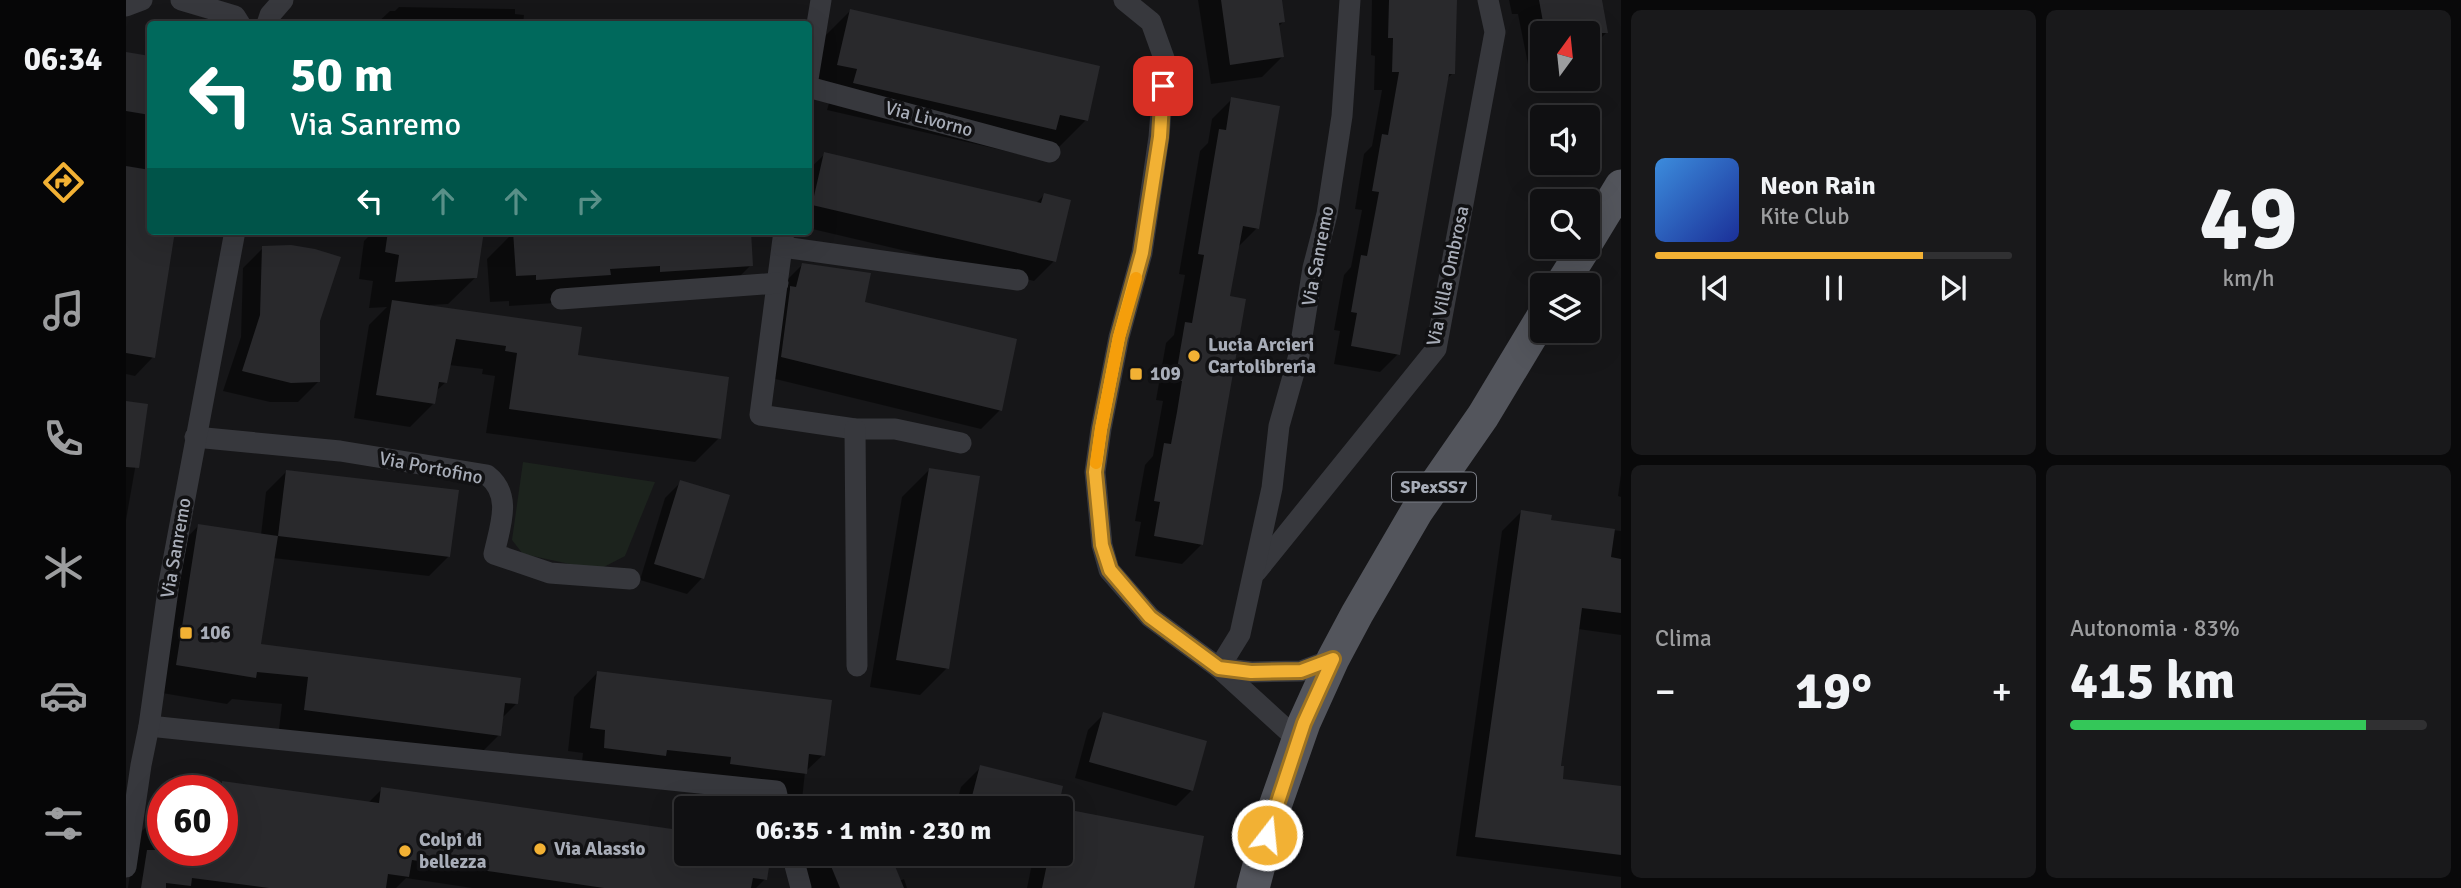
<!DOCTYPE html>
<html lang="it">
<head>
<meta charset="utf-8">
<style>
	:root { --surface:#101012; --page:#19191b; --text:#f1f3f6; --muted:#9c9d9f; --line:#303032; --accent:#f2b134 }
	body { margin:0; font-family:Signika,sans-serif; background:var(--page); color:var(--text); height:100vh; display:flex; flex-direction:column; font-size:26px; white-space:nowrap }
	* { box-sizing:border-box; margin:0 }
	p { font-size:23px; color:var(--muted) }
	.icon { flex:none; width:38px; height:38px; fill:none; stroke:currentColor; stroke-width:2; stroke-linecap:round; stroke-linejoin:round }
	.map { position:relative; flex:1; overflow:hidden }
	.panel { display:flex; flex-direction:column; gap:10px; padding:10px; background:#09090a; width:840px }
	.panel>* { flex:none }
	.top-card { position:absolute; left:21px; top:21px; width:665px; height:214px; border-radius:7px; box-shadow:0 7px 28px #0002,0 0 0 2px var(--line); background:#00695c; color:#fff; overflow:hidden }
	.needle { width:46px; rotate:15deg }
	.fabs { position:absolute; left:1404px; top:21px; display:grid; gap:14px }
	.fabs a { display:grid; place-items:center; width:70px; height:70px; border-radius:7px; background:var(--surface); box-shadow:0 7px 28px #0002,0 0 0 2px var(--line); font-size:35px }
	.speed { position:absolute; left:21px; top:775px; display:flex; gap:14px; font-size:35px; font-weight:700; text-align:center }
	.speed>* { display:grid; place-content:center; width:91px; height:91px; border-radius:50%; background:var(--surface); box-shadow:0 7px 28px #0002,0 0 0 2px var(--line); line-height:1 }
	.speed .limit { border:10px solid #d22; background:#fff; color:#111 }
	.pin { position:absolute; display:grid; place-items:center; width:60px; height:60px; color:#fff; margin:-30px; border-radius:14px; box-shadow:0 4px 10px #0006 }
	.me { position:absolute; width:77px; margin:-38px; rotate:16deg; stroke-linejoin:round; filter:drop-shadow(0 0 5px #0008) }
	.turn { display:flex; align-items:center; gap:24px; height:147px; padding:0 28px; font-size:32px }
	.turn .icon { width:91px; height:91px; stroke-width:2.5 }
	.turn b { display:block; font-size:49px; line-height:60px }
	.lanes { display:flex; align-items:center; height:66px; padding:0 28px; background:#0003; justify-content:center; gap:35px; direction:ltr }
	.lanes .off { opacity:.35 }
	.big { font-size:52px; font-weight:700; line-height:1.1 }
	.panel .widget { flex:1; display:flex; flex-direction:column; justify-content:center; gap:10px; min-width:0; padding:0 24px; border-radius:10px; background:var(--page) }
	.panel .dial { align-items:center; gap:0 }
	.dial b { font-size:91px; line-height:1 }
	.song { display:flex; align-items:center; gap:21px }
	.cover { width:84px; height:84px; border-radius:10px; background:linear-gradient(135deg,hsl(210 70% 55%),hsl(230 70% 35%)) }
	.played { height:7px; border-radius:4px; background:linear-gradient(90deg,var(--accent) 75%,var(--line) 75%) }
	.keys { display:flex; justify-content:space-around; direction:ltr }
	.heat { display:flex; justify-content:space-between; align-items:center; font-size:38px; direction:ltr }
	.charge { height:10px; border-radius:5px; background:linear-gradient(90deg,#34c759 83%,var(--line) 0) }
	.panel .tiles { flex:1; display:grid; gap:10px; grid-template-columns:repeat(2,1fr) }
	.trip { position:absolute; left:548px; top:796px; width:399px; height:70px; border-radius:7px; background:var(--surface); box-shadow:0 7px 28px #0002,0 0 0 2px var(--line); font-weight:700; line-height:70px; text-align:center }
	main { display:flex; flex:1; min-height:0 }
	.dock { display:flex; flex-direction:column; width:126px; justify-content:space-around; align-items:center; background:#060607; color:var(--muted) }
	.dock .icon { width:49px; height:49px }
	.dock .current { color:var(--accent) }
	.dock b { font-size:32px; color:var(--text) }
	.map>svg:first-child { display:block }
</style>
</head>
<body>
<main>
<nav class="dock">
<b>06:34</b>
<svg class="icon current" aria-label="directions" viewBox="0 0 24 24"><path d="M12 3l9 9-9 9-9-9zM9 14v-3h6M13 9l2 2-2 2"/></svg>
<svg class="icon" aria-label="music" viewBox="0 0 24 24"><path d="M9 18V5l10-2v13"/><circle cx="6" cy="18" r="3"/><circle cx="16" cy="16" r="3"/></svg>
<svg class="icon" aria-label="phone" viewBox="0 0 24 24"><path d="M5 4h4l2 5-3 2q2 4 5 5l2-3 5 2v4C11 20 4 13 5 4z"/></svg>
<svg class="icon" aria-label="climate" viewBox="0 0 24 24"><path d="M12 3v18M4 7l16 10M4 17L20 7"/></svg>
<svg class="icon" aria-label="car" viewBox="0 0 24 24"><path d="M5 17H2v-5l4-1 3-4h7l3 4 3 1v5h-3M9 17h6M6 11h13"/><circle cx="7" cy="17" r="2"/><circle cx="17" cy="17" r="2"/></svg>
<svg class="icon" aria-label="filters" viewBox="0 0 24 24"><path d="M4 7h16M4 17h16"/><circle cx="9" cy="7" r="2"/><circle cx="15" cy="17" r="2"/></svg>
</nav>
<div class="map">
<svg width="1495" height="888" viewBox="0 0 1495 888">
	<rect width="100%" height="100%" fill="#161618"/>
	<path fill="#1c231d" d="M397 462 529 482 499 556 472 570 397 554 386 540Z"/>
	<g fill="#0007" fill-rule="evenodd">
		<path d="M1072 0H1155L1158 21 1152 27 1156 57 1136 77 1085 84Z"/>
		<path d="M1246 0H1330L1327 73 1321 79 1272 354 1254 372 1208 364 1214 331 1208 330 1218 275 1225 267 1236 210 1229 209 1238 154 1246 146 1256 90H1248L1249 56 1245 55Z"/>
		<path d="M1383 0H1475L1480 33 1461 52V33H1416V61L1402 64 1392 14H1386Z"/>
		<path d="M273 7 389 9V14L398 15 397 24H250L264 11H269Z"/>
		<path d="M724 11 960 120 933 147 902 156 701 110 705 96 685 92 697 38Z"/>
		<path d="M0 54 24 58V231H48L27 357 9 376 0 374Z"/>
		<path d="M1106 99 1131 228 1111 248 1102 298 1076 544 1056 564 1009 556 1015 522 1009 521 1019 465 1027 456 1037 401 1030 400 1040 343 1048 335 1059 275 1053 274 1074 151 1082 143 1086 119Z"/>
		<path d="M699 154 909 204 918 195 928 261 908 281 682 228V170Z"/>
		<path d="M248 231H357L350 277 322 304 304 305V307L450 356 593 438 569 462 360 433 369 376 356 374 357 369 323 365 320 382 309 392 308 403 284 427 228 418 243 325 261 307 243 308 247 281 233 279 238 241Z"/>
		<path d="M392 231H623L625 265 598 292 383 306V301L364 302 361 259 388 232Z"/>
		<path d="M137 248 192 321V382L172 402H144L97 391 115 337 117 268Z"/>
		<path d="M676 265 737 303 874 410 855 429 637 376 657 284Z"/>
		<path d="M0 403 20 406 0 520Z"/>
		<path d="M803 470 821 668 794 695 744 687 776 497Z"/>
		<path d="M160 472 323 556 303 576 147 558 133 645 390 704 375 719 373 735 346 762 152 737 156 704 106 699 101 704 24 691 46 553 73 525 135 535 140 492Z"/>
		<path d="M1495 474V497L1492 496Z"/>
		<path d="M555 482 602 497 576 578 561 594 514 580 539 498Z"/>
		<path d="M1396 511 1422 522 1495 531V635L1452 629 1433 767 1435 780 1495 787V877L1330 856 1376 531Z"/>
		<path d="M471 673 697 755 679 772 676 800 667 808H648L639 786 455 771 457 753 442 751 448 697Z"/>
		<path d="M978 714 1066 790 1050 806 949 778 962 730Z"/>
		<path d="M855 767 935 788 930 808H829L835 787Z"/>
		<path d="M47 776 242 803 256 789 560 833V854H643L639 879 630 888H346L280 878 270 888H2L9 838 26 821 30 793ZM37 791H96V850H37Z"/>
		<path d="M684 854H762L773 881 778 879 781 888H676L668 870Z"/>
		<path d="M908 854H934L1066 888H901Z"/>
	</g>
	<g fill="#29292c">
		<path d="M1095 0H1156L1159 22 1153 23 1158 57 1104 65Z"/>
		<path d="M1263 0H1331L1329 74H1323L1274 355 1225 346 1231 313 1225 312 1235 255 1241 256 1253 192 1246 191 1256 134 1262 135 1273 72H1266L1267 38H1262Z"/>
		<path d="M1413 0H1476L1482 33H1419Z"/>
		<path d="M724 9 974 66 962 121 934 115 930 130 727 83 731 69 711 65Z"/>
		<path d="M0 52 24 56V115L0 111Z"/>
		<path d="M1105 97 1154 106 1133 229 1117 226 1104 296 1120 299 1077 545 1028 536 1034 502 1028 501 1038 443 1045 444 1051 412 1056 381H1049L1059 322 1066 323 1078 255 1072 254 1093 129 1100 130Z"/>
		<path d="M698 152 915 203 918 193 945 200 930 262 686 205Z"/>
		<path d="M0 166 24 170V231H49L29 358 0 353Z"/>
		<path d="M262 231H358L351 278 269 282 273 255 259 252Z"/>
		<path d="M387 231H625L627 266 534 272V266L484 269 485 275 410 280V275L390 276Z"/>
		<path d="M165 245 189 249 215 257 194 321V382L165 383 116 371 134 315 136 246Z"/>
		<path d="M676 263 745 273 739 302 891 339 876 411 655 357 664 289V286L670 287Z"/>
		<path d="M266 300 456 327 452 355 603 377 595 439 383 409 391 353 379 351 380 346 330 339 321 383 313 382 309 404 250 395Z"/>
		<path d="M0 401 22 404 13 468 0 467Z"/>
		<path d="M803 468 854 476 823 669 770 660Z"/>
		<path d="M160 470 333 490 324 557 152 536Z"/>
		<path d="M554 480 604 495 578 579 528 564Z"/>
		<path d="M1395 510 1426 515 1425 520 1489 529 1485 557 1495 559V613L1456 608 1435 766H1438L1437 779 1495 786V855L1349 837Z"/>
		<path d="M72 524 152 536 135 644 395 678 392 704 379 703 375 736 178 710 182 677 131 672 130 678 50 665Z"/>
		<path d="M471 671 706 700 699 756 683 754 681 774 604 764 605 757 541 750 540 756 478 748 479 730 464 728Z"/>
		<path d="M977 712 1081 741 1067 791 963 762Z"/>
		<path d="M854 765 937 786 932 808H843Z"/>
		<path d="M96 781 253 803 255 787 560 831V854H645L641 880 627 878 625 888H478L286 860 283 877 262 874 260 888H143L66 878 65 886 40 883V888H15L21 850H96Z"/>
		<path d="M934 808 1078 836 1068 888H916L923 854H934Z"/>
		<path d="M700 854H764L778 888H714Z"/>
	</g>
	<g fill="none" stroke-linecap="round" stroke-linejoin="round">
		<g stroke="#37383d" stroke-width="21">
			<path d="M55 0 109 16 114 24"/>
			<path d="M998 0 1025 22 1039 61 1033 137 1016 253 993 337 975 429 969 472 976 545 983 570 1024 617 1093 668 1172 740"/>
			<path d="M0 6 16 0"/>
			<path d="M141 24 144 15 157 0"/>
			<path d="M682 79 695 0"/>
			<path d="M682 87 924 152"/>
			<path d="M658 231 634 415 729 429H769L835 443"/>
			<path d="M657 247 892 280"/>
			<path d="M435 299 652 283"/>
			<path d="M729 429 731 666"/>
			<path d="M69 437 214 451 361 475C387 495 374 526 368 554L424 573 504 579"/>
			<path d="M1130 572 1310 349 1369 32 1362 0"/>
			<path d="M1093 668 1114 634 1146 488 1153 426 1173 355 1187 268 1201 214 1216 116 1224 0"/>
			<path d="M1093 668 1125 672 1175 671 1207 659"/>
			<path d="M23 726 650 791 654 808"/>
			<path d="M666 854 675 888"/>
			<path d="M0 867 15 765 23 726 43 583 109 231"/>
		</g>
		<g stroke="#53555c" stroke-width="33">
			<path d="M1461 242 1495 186"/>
			<path d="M1435 285 1459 247"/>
			<path d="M1127 888 1148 809 1178 723 1207 659 1231 614 1291 511 1357 416 1416 318"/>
		</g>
	</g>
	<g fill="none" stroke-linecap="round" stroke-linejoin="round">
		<g stroke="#9d7322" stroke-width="18">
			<path id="route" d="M1037 86 1034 137 1016 253 993 337 975 429 969 472 976 545 984 570 1024 617 1093 668 1125 672 1175 671 1207 659 1178 723 1141 835"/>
		</g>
		<use href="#route" stroke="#f2b134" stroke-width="12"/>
		<path stroke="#f59e0b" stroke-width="12" d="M970 463 975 429 993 337 1010 278"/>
	</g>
	<g fill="#f2b134" stroke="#111113" stroke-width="2.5">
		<circle cx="1068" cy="356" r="7"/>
		<rect x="1003" y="367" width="14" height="14" rx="3.5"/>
		<rect x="53" y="626" width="14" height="14" rx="3.5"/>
		<circle cx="414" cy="849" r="7"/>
		<circle cx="279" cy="851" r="7"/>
	</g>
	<g text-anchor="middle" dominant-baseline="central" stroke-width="7" stroke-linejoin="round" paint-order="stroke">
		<rect fill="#111113" stroke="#7b7e86" stroke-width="2" x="1266" y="472.5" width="84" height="29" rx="5"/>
		<g font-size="18" font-weight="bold" fill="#a8adb8">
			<text x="1308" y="487">SPexSS7</text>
		</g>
		<g font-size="19" fill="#a8adb8" stroke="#111113">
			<text transform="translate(803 119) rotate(15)">Via Livorno</text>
			<text transform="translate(1192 256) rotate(-79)">Via Sanremo</text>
			<text transform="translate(1322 276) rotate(-78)">Via Villa Ombrosa</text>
			<text transform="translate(305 468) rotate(11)">Via Portofino</text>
			<text transform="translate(50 548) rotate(-80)">Via Sanremo</text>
		</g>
		<g font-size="19" font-weight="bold" fill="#a8adb8" stroke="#111113" text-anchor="start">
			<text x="1082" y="345">Lucia Arcieri<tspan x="1082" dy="22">Cartolibreria</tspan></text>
			<text x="1024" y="374">109</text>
			<text x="74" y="633">106</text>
			<text x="293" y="840">Colpi di<tspan x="293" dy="22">bellezza</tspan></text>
			<text x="428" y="849">Via Alassio</text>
		</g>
	</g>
</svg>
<div class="fabs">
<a><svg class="needle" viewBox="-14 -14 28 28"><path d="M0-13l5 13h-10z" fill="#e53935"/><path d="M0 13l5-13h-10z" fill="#9c9d9f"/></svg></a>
<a><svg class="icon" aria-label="sound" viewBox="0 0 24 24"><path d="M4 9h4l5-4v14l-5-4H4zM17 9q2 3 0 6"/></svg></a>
<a><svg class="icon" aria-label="search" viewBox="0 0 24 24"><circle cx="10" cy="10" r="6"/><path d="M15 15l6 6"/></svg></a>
<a><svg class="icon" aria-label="layers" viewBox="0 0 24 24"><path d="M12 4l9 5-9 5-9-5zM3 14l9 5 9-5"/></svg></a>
</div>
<div class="speed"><div class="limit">60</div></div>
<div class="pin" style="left:1037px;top:86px;background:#d93025"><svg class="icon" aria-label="arrive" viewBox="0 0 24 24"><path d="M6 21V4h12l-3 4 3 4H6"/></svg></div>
<svg class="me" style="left:1141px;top:835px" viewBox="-20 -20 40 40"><circle r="17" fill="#f2b134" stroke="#fff" stroke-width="3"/><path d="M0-11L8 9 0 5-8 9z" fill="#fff"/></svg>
<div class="trip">06:35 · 1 min · 230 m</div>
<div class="top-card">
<div class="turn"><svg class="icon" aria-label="left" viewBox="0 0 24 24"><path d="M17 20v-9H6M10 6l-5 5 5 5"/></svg><div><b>50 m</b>Via Sanremo</div></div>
<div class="lanes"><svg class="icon" aria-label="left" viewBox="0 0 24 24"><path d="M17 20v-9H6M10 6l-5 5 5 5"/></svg><svg class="icon off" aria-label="ahead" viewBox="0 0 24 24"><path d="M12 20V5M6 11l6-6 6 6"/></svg><svg class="icon off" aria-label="ahead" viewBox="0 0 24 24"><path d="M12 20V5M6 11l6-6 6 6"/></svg><svg class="icon off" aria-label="right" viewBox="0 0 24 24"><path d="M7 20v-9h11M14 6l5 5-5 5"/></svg></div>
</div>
</div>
<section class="panel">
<div class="tiles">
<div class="widget">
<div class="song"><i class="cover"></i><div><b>Neon Rain</b><p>Kite Club</p></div></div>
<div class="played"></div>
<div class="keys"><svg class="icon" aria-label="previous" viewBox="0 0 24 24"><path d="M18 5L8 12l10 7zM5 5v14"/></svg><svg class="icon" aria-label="pause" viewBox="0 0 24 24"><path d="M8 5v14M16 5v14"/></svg><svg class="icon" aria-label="next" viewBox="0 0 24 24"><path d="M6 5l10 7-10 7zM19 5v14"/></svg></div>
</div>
<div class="widget dial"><b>49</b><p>km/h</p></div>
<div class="widget"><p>Clima</p>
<div class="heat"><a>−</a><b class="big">19°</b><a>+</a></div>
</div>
<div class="widget"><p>Autonomia · 83%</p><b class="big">415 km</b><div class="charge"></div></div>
</div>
</section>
</main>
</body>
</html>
